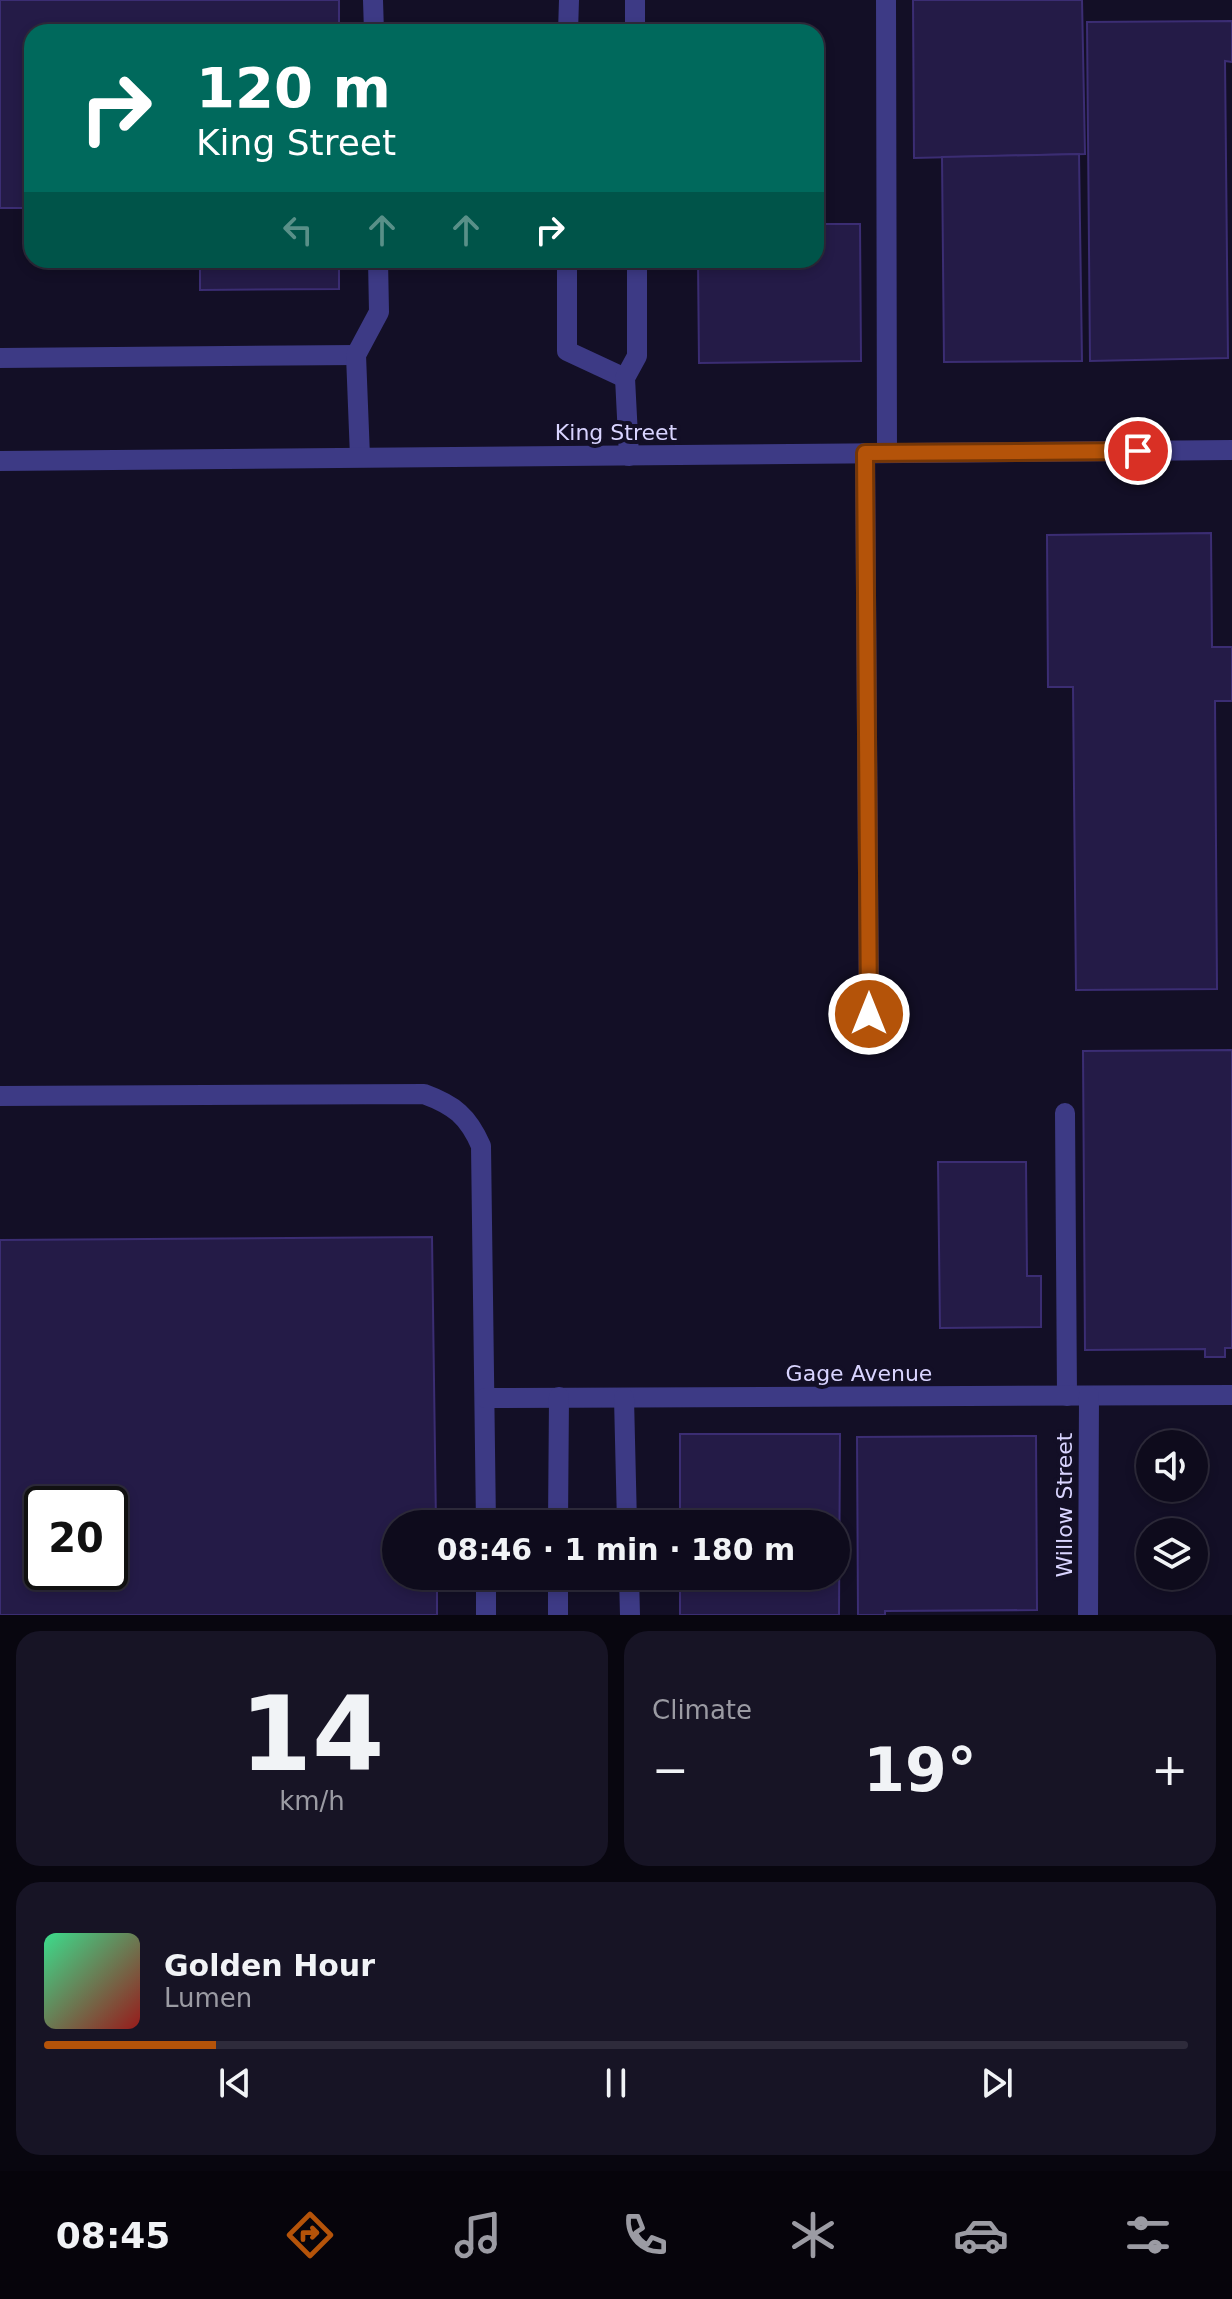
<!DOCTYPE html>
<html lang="en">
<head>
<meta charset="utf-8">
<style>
	:root { --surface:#0e0b1c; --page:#171425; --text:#f1f3f6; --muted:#9b9ba3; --line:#2e2b3b; --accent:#b45309 }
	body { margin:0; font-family:"DejaVu Sans",sans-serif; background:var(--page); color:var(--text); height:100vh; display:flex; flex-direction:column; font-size:30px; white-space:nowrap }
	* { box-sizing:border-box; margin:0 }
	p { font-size:26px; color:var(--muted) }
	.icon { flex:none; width:44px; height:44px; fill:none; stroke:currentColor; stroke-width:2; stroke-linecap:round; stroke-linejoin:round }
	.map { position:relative; height:1615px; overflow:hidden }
	.panel { display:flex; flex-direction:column; gap:16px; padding:16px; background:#08060f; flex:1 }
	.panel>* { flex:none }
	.guide { position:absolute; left:24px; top:24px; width:800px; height:244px; border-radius:24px; box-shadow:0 4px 12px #0003,0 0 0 2px var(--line); background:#00695c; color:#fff; overflow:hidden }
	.fabs { position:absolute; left:1136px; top:1430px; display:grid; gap:16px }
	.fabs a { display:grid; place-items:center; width:72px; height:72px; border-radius:50%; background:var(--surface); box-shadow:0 4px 12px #0003,0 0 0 2px var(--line); font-size:40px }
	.speed { position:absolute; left:24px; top:1486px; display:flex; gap:16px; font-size:40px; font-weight:700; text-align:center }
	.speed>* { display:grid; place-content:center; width:104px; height:104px; border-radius:50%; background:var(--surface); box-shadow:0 4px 12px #0003,0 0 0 2px var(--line); line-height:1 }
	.speed .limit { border:4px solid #111; border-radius:12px; background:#fff; color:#111 }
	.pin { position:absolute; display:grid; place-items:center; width:68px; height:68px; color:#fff; margin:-34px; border:4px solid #fff; border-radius:50%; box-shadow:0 2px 8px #0007 }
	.me { position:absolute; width:88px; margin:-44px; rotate:0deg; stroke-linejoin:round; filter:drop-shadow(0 0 6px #0008) }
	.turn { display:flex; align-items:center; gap:28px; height:168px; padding:0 40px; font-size:36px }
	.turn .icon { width:104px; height:104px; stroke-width:2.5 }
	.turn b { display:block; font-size:56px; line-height:68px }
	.lanes { display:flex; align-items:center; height:76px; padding:0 40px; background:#0003; justify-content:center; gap:40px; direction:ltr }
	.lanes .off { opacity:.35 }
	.big { font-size:60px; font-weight:700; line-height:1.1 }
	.panel .widget { flex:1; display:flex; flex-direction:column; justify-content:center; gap:12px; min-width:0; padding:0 28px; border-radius:24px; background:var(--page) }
	.panel .dial { align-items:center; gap:0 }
	.dial b { font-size:104px; line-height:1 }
	.song { display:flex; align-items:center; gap:24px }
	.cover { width:96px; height:96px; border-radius:12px; background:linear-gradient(135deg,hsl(150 70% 55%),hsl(0 70% 35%)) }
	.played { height:8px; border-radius:4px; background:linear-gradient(90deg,var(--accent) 15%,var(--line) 15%) }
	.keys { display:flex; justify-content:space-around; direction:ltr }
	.heat { display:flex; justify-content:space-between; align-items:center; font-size:44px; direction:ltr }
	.panel .tiles { flex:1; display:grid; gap:16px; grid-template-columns:1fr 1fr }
	.widget:last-child { grid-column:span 2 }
	.trip { position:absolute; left:382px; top:1510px; width:468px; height:80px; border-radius:40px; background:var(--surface); box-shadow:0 4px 12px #0003,0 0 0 2px var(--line); font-weight:700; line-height:80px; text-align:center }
	.dock { display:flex; height:128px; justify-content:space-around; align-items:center; background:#06040b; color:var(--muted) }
	.dock .icon { width:56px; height:56px }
	.dock .selected { color:var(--accent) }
	.dock b { font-size:36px; color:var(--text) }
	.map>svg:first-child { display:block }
</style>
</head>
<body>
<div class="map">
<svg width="1232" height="1615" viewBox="0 0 1232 1615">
	<rect width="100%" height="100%" fill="#130f26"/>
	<g fill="#241b47" stroke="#3b2d73" stroke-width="2" fill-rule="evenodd">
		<path d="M0 0H339V32H32V208H0Z"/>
		<path d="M913 0H1082L1085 154 914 158Z"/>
		<path d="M1232 21V62L1225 61 1228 358 1090 361 1087 22Z"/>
		<path d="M1079 154 1082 361 944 362 942 157Z"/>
		<path d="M816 224H860L861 361 699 363 698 260H816Z"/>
		<path d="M200 260H339V289L200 290Z"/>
		<path d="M1211 533 1212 647H1232V701H1215L1217 989 1076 990 1073 687H1048L1047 535Z"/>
		<path d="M1232 1050V1348H1225V1357H1205V1349L1085 1350 1083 1051Z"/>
		<path d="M938 1162H1026L1027 1276H1041V1327L940 1328Z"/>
		<path d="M432 1237 436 1524H396V1576H437V1615H0V1240ZM42 1504H110V1572H42Z"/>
		<path d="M680 1434H840L839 1615H680V1576H836V1524H680Z"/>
		<path d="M1036 1436 1037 1610 885 1611V1615H858L857 1437Z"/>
	</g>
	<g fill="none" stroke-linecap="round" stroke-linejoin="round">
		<g stroke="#3d3a85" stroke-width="20">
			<path d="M373 0 374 32"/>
			<path d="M635 0V32"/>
			<path d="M886 0 887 453"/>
			<path d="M568 32 569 0"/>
			<path d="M567 260V351L625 378"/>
			<path d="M0 358 356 355"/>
			<path d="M865 453 869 1014"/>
			<path d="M629 456 625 378 637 356V260"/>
			<path d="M360 457 356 355 379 312 378 260"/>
			<path d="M0 461 1232 450"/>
			<path d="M0 1096 424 1094C454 1105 468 1116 481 1146L486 1524"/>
			<path d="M1065 1113 1067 1396"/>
			<path d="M485 1398 1232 1395"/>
			<path d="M624 1398 627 1524"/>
			<path d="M558 1524 559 1397"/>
			<path d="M486 1576V1615"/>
			<path d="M629 1576 630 1615"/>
			<path d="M558 1615V1576"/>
			<path d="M1088 1615 1089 1396"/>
		</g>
	</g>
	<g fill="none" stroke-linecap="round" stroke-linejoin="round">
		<g stroke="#753606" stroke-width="20">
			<path id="route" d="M869 1014 865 453 1138 451"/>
		</g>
		<use href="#route" stroke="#b45309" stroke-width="14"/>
	</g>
	<g text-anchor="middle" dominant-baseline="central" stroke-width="8" stroke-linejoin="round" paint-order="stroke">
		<g font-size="22" fill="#d9d4ff" stroke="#130f26">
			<text x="616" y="432">King Street</text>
			<text x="859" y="1373">Gage Avenue</text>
			<text transform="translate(1064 1505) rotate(-90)">Willow Street</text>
		</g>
	</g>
</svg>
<div class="fabs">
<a><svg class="icon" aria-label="sound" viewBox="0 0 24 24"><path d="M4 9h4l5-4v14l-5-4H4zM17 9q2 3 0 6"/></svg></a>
<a><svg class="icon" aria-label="layers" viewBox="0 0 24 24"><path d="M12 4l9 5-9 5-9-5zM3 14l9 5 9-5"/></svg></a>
</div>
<div class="speed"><div class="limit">20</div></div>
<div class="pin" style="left:1138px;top:451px;background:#d93025"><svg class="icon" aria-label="arrive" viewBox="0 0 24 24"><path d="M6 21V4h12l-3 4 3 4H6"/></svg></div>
<svg class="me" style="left:869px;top:1014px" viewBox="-20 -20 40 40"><circle r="17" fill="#b45309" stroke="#fff" stroke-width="3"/><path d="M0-11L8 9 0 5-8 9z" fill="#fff"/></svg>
<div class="trip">08:46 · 1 min · 180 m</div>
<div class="guide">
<div class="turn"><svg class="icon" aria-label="right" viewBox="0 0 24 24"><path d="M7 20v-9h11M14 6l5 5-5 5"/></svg><div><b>120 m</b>King Street</div></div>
<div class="lanes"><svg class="icon off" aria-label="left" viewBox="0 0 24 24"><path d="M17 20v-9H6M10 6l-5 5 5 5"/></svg><svg class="icon off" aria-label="ahead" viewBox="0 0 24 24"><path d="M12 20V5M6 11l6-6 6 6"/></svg><svg class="icon off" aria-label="ahead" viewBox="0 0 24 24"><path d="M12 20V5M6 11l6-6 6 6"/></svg><svg class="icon" aria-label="right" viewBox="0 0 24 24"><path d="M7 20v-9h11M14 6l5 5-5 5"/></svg></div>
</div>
</div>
<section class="panel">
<div class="tiles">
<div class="widget dial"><b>14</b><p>km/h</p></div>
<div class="widget"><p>Climate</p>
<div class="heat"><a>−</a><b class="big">19°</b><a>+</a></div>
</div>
<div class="widget">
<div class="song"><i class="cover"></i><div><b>Golden Hour</b><p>Lumen</p></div></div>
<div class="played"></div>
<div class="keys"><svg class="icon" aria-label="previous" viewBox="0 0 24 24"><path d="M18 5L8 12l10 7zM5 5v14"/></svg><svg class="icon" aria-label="pause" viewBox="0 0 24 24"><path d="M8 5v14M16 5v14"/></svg><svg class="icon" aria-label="next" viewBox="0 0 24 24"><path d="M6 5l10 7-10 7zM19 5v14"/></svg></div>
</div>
</div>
</section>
<nav class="dock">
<b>08:45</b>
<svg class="icon selected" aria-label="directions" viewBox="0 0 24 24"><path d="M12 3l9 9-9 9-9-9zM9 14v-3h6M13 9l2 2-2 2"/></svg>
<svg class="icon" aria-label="music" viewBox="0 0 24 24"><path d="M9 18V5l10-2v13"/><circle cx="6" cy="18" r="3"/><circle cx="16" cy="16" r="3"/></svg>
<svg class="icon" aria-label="phone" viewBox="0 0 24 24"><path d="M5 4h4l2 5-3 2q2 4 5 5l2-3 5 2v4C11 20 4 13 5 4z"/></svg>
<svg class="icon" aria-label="climate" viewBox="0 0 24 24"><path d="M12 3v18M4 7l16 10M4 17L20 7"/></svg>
<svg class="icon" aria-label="car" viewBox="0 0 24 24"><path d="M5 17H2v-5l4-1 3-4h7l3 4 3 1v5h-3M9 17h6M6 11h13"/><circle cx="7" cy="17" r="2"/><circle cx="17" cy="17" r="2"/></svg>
<svg class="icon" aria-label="filters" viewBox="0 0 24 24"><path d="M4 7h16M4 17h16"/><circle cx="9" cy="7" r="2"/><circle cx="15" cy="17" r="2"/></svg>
</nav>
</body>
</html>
